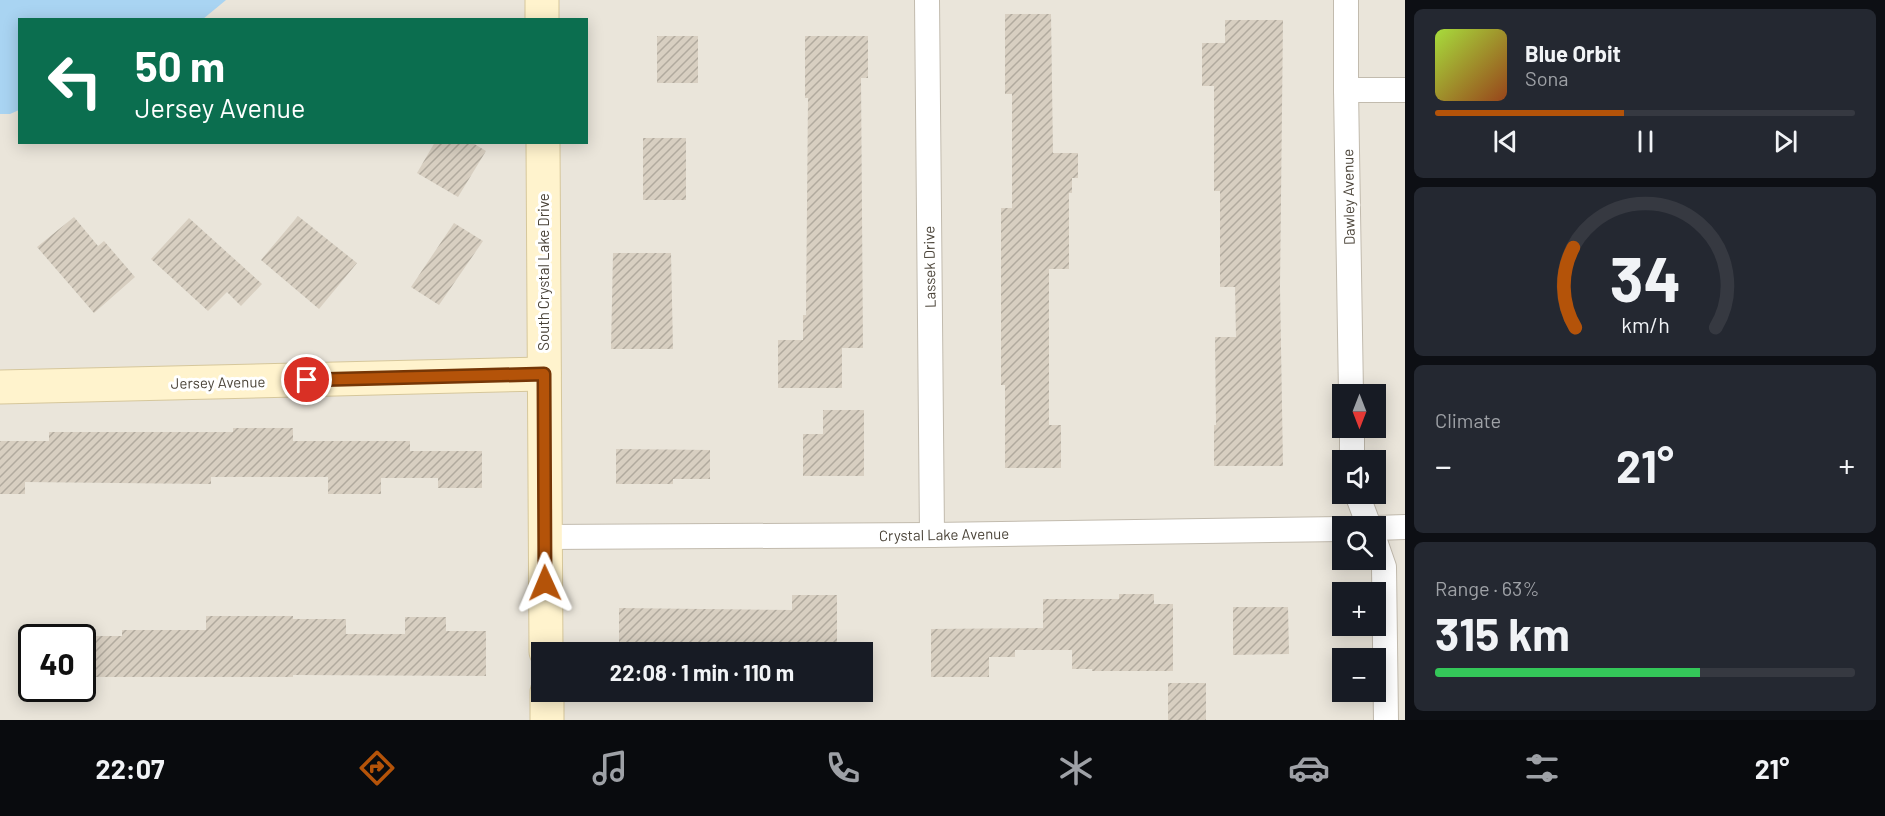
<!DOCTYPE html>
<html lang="en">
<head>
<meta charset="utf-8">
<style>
	:root { --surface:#171b24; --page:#242831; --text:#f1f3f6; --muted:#9ea1a6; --line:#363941; --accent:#b45309 }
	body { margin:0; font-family:Barlow,sans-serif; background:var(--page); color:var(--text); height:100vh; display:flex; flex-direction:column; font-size:22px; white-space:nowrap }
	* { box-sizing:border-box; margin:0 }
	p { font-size:20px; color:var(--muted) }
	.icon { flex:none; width:33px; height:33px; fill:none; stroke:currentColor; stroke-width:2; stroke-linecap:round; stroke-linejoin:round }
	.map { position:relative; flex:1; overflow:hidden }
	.sheet { display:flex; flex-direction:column; gap:9px; padding:9px; background:#0d0f14; width:480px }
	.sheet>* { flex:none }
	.top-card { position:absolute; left:18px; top:18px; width:570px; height:126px; border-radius:0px; box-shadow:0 3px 15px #0003; background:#0b6e4f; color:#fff; overflow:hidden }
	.needle { width:39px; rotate:180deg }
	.tools { position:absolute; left:1332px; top:384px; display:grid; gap:12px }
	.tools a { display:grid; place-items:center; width:54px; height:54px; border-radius:0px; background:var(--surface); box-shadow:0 3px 15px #0003; font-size:30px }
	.speed { position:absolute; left:18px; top:624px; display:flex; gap:12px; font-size:30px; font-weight:700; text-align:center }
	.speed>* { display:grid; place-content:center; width:78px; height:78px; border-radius:50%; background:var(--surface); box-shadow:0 3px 15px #0003; line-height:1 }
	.speed .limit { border:3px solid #111; border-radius:9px; background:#fff; color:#111 }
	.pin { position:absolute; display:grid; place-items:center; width:51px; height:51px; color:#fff; margin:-26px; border:3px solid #fff; border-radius:50%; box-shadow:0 2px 6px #0007 }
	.me { position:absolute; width:66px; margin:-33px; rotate:359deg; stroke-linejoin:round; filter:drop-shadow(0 0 4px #0008) }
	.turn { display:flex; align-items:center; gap:21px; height:126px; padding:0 18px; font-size:27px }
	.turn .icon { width:78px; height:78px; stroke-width:2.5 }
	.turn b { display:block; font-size:42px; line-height:51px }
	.big { font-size:45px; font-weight:700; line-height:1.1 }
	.sheet .card { flex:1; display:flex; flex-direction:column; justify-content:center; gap:9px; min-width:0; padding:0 21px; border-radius:9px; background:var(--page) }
	.sheet .dial { align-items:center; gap:0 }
	.dial svg { height:156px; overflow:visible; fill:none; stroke:var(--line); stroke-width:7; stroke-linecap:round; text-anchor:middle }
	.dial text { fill:var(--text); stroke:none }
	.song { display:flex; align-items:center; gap:18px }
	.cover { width:72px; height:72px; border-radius:9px; background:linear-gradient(135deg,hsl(80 70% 55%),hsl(20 70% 35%)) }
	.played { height:6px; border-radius:3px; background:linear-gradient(90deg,var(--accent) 45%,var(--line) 45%) }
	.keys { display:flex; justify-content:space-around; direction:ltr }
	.heat { display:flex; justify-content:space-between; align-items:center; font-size:33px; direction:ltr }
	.charge { height:9px; border-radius:4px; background:linear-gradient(90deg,#34c759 63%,var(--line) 0) }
	.trip { position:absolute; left:531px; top:642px; width:342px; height:60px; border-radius:0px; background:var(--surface); box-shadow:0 3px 15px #0003; font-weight:700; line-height:60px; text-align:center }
	.tab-bar { display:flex; height:96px; justify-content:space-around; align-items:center; background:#090b0e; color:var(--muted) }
	.tab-bar .icon { width:42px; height:42px }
	.tab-bar .current { color:var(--accent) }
	.tab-bar b { font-size:27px; color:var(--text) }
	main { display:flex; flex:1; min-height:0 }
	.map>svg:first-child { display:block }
</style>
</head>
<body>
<main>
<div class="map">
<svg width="1405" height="720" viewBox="0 0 1405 720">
	<defs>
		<pattern id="building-hatch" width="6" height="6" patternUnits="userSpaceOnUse" patternTransform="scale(1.5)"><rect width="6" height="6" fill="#d8cfc1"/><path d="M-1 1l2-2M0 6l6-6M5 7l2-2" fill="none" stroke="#b1aa9e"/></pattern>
	</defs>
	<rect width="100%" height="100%" fill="#f6f3ec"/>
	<path fill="#eae5da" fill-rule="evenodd" d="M0 0H1405V720H0ZM20 20H586V142H20ZM1342 394H1376V428H1342ZM1342 460H1376V494H1342ZM1342 526H1376V560H1342ZM1342 592H1376V626H1342ZM32 638H82V688H32ZM542 652H862V692H542ZM1342 658H1376V692H1342Z"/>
	<path fill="#a9d4f2" d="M0 0H226L203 19 20 20 19 110 10 114H0Z"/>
	<g fill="url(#building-hatch)">
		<path d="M1005 14H1051L1053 153H1078V178H1072V193H1069V269H1049V425H1061V468H1005V385H1001V208H1012V94H1005Z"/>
		<path d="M1225 20H1283L1280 287 1283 466H1214V425H1216L1215 337H1236L1235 287H1220V191H1214V86H1202V43H1225Z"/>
		<rect x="657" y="36" width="41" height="47"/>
		<path d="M805 36H868V78H861L863 348H842V388H778V340H803V315H806L808 98H805Z"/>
		<rect x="643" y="138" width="43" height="62"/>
		<path d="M435 142H471L486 151 458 197 417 173Z"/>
		<path d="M298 216 357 263 319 309 261 260Z"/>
		<path d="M74 217 98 246 104 241 135 277 94 313 37 247Z"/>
		<path d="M189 218 262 284 241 306 227 292 208 311 151 259Z"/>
		<path d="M454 223 483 241 439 305 411 287Z"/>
		<path d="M613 253H671L673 349H611Z"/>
		<path d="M823 410H864V476H803V434H823Z"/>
		<path d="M233 428H293V441H410V451H482V488H438V478H381V494H328V477H211V484L25 482V494H0V441H49V432H233Z"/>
		<path d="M616 449 710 450V479H673V484H616Z"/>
		<path d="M1119 594H1154V604H1173V671H1092V669H1072V650H1015V657H989V677H931V629L1043 628V599H1119Z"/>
		<path d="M792 595H837V652H649V649H619V608L792 610Z"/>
		<path d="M1233 607H1288L1289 654 1233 655Z"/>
		<path d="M206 616H293V619H346V634H405V617H446V631H486V676L293 675V677H82V636H122V630H206Z"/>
		<rect x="1168" y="683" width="38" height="37"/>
		<rect x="649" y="692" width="45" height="3"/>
	</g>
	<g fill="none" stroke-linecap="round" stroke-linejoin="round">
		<g stroke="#c2bbae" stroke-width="26">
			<g id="street">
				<path d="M927 0 932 535"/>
				<path d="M1346 0V90L1351 394"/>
				<path d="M1346 90H1405"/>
				<path d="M1352 428V460"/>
				<path d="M1357 494 1369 526"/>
				<path d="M1376 528 1405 527"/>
				<path d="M545 537 932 535 1342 529"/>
				<path d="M1376 544 1384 567 1386 720"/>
			</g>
		</g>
		<g stroke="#d6c79b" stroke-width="35">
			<g id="secondary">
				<path d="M542 0V20"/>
				<path d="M543 142 546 652"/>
				<path d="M0 387 544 374"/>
				<path d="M547 692V720"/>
			</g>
		</g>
		<use href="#street" stroke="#fff" stroke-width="24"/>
		<use href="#secondary" stroke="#fff3cd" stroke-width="33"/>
	</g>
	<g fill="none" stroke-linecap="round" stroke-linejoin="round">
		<g stroke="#753606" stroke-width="15">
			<path id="route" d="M307 380 544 374 545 583"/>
		</g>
		<use href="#route" stroke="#b45309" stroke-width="10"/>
	</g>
	<g text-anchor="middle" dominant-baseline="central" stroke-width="6" stroke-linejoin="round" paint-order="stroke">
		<g font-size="15" fill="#4b4439" stroke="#fff">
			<text transform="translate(1348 197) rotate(-91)">Dawley Avenue</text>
			<text transform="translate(929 267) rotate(-91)">Lassek Drive</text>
			<text transform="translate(543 272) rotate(-90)">South Crystal Lake Drive</text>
			<text transform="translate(218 382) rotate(-1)">Jersey Avenue</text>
			<text transform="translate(944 534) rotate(-1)">Crystal Lake Avenue</text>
		</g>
	</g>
</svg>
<div class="tools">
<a><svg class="needle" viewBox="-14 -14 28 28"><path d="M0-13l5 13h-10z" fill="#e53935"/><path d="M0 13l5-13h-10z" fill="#9ea1a6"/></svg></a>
<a><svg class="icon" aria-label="sound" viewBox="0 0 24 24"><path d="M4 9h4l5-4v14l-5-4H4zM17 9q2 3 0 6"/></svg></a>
<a><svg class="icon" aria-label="search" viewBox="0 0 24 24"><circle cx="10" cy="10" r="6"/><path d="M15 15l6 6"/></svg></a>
<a>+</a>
<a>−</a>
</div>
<div class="speed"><div class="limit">40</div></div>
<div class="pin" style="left:307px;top:380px;background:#d93025"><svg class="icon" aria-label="arrive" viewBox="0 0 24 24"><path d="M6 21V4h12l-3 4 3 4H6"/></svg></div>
<svg class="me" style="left:545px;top:583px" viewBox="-20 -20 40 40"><path d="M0-17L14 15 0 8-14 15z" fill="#b45309" stroke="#fff" stroke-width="4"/></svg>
<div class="trip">22:08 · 1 min · 110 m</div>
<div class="top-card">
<div class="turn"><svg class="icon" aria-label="left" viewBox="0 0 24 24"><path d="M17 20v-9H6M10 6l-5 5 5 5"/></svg><div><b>50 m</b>Jersey Avenue</div></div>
</div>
</div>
<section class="sheet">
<div class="card">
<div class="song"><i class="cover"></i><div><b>Blue Orbit</b><p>Sona</p></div></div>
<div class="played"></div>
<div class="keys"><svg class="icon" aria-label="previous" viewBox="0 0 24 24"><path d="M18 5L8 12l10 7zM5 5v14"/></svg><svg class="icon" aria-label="pause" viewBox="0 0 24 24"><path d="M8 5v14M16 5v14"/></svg><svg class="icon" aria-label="next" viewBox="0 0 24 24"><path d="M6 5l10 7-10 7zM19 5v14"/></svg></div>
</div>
<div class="card dial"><svg viewBox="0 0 100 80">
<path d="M14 69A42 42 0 1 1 86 69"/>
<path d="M14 69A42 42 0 0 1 13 28" stroke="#b45309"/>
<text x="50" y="56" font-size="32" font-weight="700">34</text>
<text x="50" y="72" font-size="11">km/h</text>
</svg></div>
<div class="card"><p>Climate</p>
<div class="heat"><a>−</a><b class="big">21°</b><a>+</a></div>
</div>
<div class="card"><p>Range · 63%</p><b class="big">315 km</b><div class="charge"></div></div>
</section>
</main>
<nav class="tab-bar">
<b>22:07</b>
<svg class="icon current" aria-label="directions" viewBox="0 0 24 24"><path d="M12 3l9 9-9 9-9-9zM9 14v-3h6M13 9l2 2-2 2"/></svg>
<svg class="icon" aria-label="music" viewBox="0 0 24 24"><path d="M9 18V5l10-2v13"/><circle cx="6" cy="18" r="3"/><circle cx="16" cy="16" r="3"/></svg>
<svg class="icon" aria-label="phone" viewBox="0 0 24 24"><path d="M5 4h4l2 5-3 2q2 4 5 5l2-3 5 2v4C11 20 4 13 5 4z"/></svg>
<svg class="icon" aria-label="climate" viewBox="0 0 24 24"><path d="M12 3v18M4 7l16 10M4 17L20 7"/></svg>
<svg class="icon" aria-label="car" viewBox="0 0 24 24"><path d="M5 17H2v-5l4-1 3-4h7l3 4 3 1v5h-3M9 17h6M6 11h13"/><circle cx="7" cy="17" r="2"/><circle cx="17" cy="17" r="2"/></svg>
<svg class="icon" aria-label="filters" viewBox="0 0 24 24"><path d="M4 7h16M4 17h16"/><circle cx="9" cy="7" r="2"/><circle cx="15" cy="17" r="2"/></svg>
<b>21°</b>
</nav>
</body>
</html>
